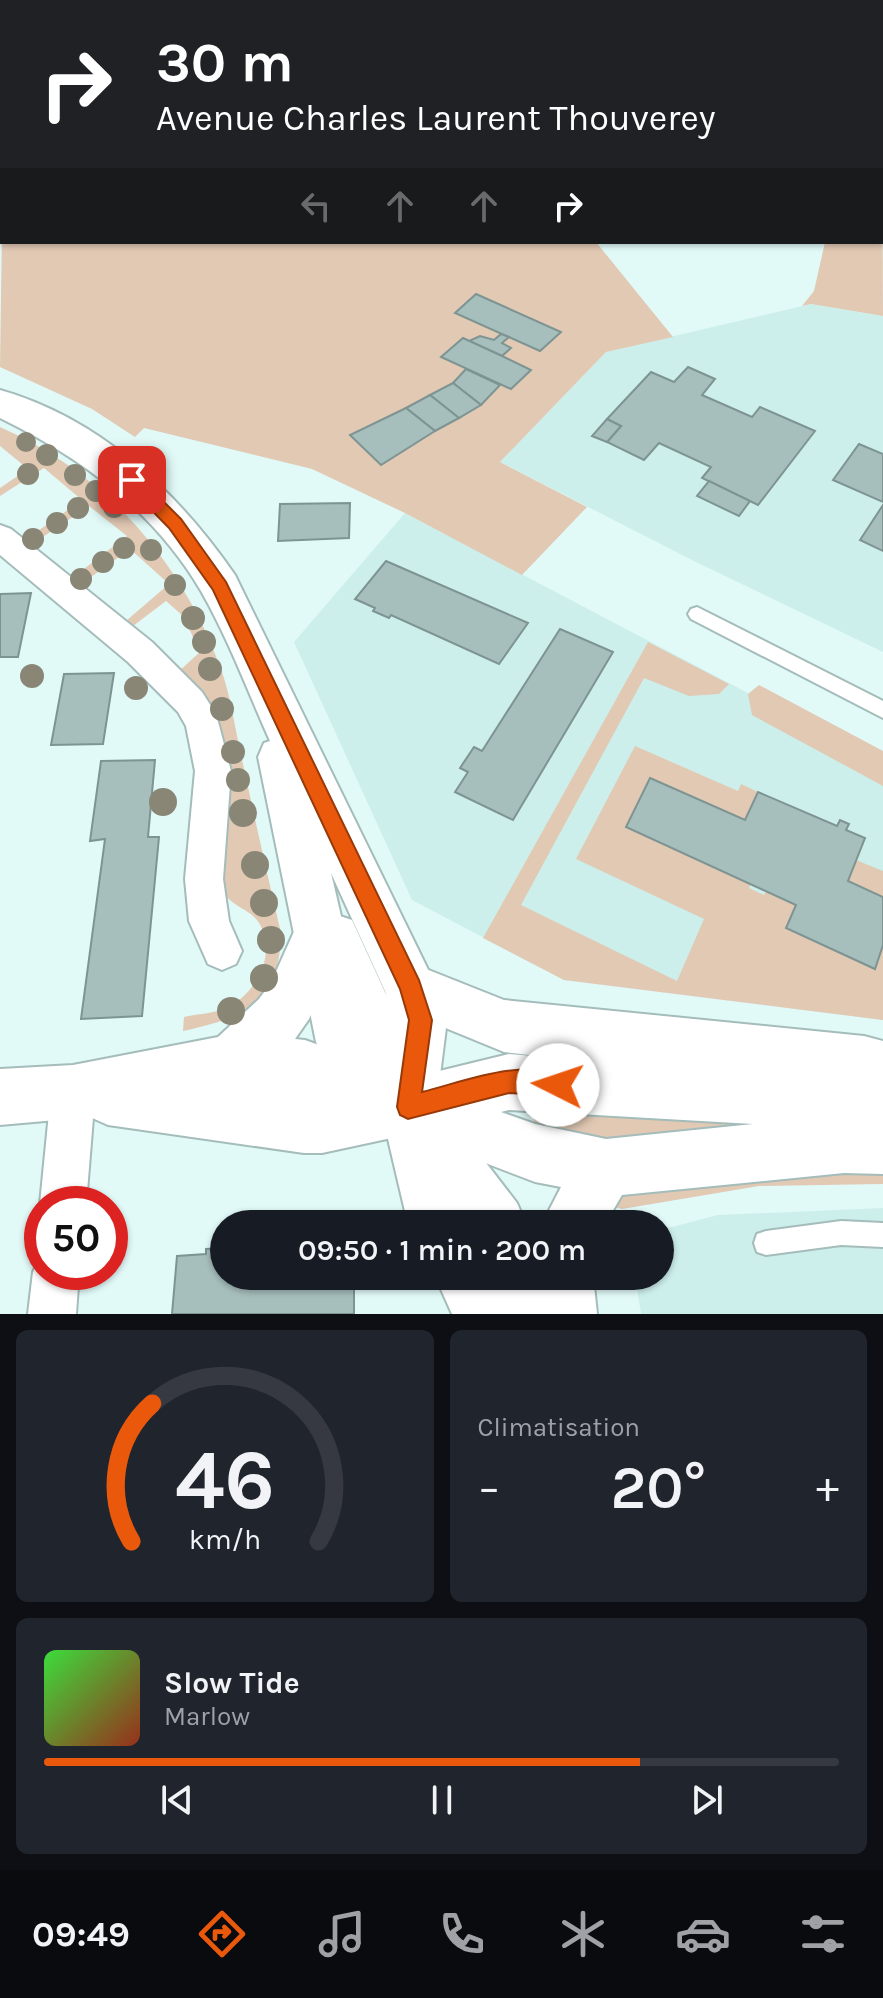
<!DOCTYPE html>
<html lang="fr">
<head>
<meta charset="utf-8">
<style>
	:root { --surface:#171b24; --page:#20242c; --text:#f1f3f6; --muted:#9ea1a6; --line:#363941; --accent:#ea580c }
	body { margin:0; font-family:Karla,sans-serif; background:var(--page); color:var(--text); height:100vh; display:flex; flex-direction:column; font-size:30px; white-space:nowrap }
	* { box-sizing:border-box; margin:0 }
	p { font-size:26px; color:var(--muted) }
	.icon { flex:none; width:44px; height:44px; fill:none; stroke:currentColor; stroke-width:2; stroke-linecap:round; stroke-linejoin:round }
	.map { position:relative; height:1314px; overflow:hidden }
	.side { display:flex; flex-direction:column; gap:16px; padding:16px; background:#0d0f14; flex:1 }
	.side>* { flex:none }
	.guide { position:absolute; left:0px; top:0px; width:884px; height:244px; box-shadow:0 2px 6px #0004; background:#202124; color:#fff; overflow:hidden }
	.speed { position:absolute; left:24px; top:1186px; display:flex; gap:16px; font-size:40px; font-weight:700; text-align:center }
	.speed>* { display:grid; place-content:center; width:104px; height:104px; border-radius:50%; background:var(--surface); box-shadow:0 2px 6px #0004; line-height:1 }
	.speed .limit { border:12px solid #d22; background:#fff; color:#111 }
	.pin { position:absolute; display:grid; place-items:center; width:68px; height:68px; color:#fff; margin:-34px; border-radius:16px; box-shadow:0 4px 12px #0006 }
	.me { position:absolute; width:88px; margin:-44px; rotate:274deg; stroke-linejoin:round; filter:drop-shadow(0 0 6px #0008) }
	.turn { display:flex; align-items:center; gap:28px; height:168px; padding:0 24px; font-size:36px }
	.turn .icon { width:104px; height:104px; stroke-width:2.5 }
	.turn b { display:block; font-size:56px; line-height:68px }
	.lanes { display:flex; align-items:center; height:76px; padding:0 24px; background:#0003; justify-content:center; gap:40px; direction:ltr }
	.lanes .off { opacity:.35 }
	.big { font-size:60px; font-weight:600; line-height:1.1 }
	.side .widget { flex:1; display:flex; flex-direction:column; justify-content:center; gap:12px; min-width:0; padding:0 28px; border-radius:12px; background:var(--page) }
	.side .dial { align-items:center; gap:0 }
	.dial svg { height:208px; overflow:visible; fill:none; stroke:var(--line); stroke-width:7; stroke-linecap:round; text-anchor:middle }
	.dial text { fill:var(--text); stroke:none }
	.song { display:flex; align-items:center; gap:24px }
	.cover { width:96px; height:96px; border-radius:12px; background:linear-gradient(135deg,hsl(120 70% 55%),hsl(10 70% 35%)) }
	.played { height:8px; border-radius:4px; background:linear-gradient(90deg,var(--accent) 75%,var(--line) 75%) }
	.keys { display:flex; justify-content:space-around; direction:ltr }
	.heat { display:flex; justify-content:space-between; align-items:center; font-size:44px; direction:ltr }
	.side .tiles { flex:1; display:grid; gap:16px; grid-template-columns:1fr 1fr }
	.widget:last-child { grid-column:span 2 }
	.trip { position:absolute; left:210px; top:1210px; width:464px; height:80px; border-radius:40px; background:var(--surface); box-shadow:0 2px 6px #0004; font-weight:600; line-height:80px; text-align:center }
	.dock { display:flex; height:128px; justify-content:space-around; align-items:center; background:#090b0e; color:var(--muted) }
	.dock .icon { width:56px; height:56px }
	.dock .current { color:var(--accent) }
	.dock b { font-size:36px; color:var(--text) }
	.map>svg:first-child { display:block }
</style>
</head>
<body>
<div class="map">
<svg width="883" height="1314" viewBox="0 0 883 1314">
	<rect width="100%" height="100%" fill="#e1faf8"/>
	<g fill="#cdefec">
		<path d="M811 304 883 316V652L692 560 500 462 606 352Z"/>
		<path d="M405 513 883 764V1020L564 980 412 900 294 642Z"/>
		<path d="M883 1208V1314H641L635 1276H660V1230L718 1215Z"/>
	</g>
	<g fill="#e1c9b4">
		<path d="M882 53 883 316 811 304 802 306 814 291 825 242H882Z"/>
		<path d="M2 228V242H596L673 337 606 352 500 462 587 507 522 575 405 513 312 469 144 428 135 437 92 409 0 367Z"/>
		<path d="M0 427C106 473 184 564 222 672 231 698 235 728 241 755 254 815 267 874 281 933 280 1002 244 1018 183 1031L184 1017C196 1014 209 1014 221 1010 254 999 279 954 259 923 250 908 232 908 223 891L178 672 200 652 183 616 166 601 133 626 126 621 169 584 130 549 80 585 72 578 127 536 89 506 28 547 22 542 82 500 44 468 0 496V488L28 469 0 446Z"/>
		<path d="M648 642 729 684 719 694 689 696 644 678 521 905 677 981 704 919 576 859 635 746 738 791 741 784 758 792 745 820 651 779 626 827 751 884 749 888 764 895 766 891 796 905 786 928 874 969 883 945V1020L564 980 483 938Z"/>
		<path d="M759 685 883 751V786L752 715 748 694Z"/>
		<path d="M856 860 883 871V897L848 881Z"/>
		<path d="M527 1101 883 1111 628 1145 537 1128Z"/>
		<path d="M883 1161V1184L759 1186 622 1209 604 1204 615 1195Z"/>
	</g>
	<g fill="#a6bebc" stroke="#7d9492" stroke-width="2">
		<path d="M476 294 561 332 540 351 455 313Z"/>
		<path d="M501 334 509 337 502 343 511 348 502 356 469 341 480 336 494 340Z"/>
		<path d="M463 338 502 356 531 370 511 389 441 357Z"/>
		<path d="M688 367 715 379 702 395 752 417 760 407 815 431 758 505 702 478 711 467 659 443 644 460 607 442 621 426 607 419 651 372 674 382Z"/>
		<path d="M466 369 500 385 481 405 453 383Z"/>
		<path d="M453 383 481 405 459 418 430 395Z"/>
		<path d="M430 395 459 418 435 431 406 408Z"/>
		<path d="M406 408 435 431 381 465 350 435Z"/>
		<path d="M607 419 621 426 607 442 592 436Z"/>
		<path d="M859 444 883 454V502L833 480Z"/>
		<path d="M709 481 750 501 739 516 697 496Z"/>
		<path d="M350 503 349 538 278 541 280 504Z"/>
		<path d="M883 505V551L860 540Z"/>
		<path d="M386 561 528 623 499 664 391 615 389 618 373 611 375 608 355 599Z"/>
		<path d="M31 593 18 657H0V594Z"/>
		<path d="M560 629 613 652 513 820 455 792 468 772 460 768 474 747 482 751Z"/>
		<path d="M114 673 103 744 51 745 64 674Z"/>
		<path d="M155 760 148 837H159L142 1016 81 1019 105 839 90 841 101 761Z"/>
		<path d="M650 778 745 820 758 792 837 826 840 820 849 824 846 830 865 838 848 881 883 897V945L875 969 786 928 796 905 626 827Z"/>
		<path d="M224 1248V1276H354V1314H172L177 1256 206 1254V1249Z"/>
	</g>
	<g fill="none" stroke-linecap="round" stroke-linejoin="round">
		<g stroke="#a4bcba" stroke-width="4">
			<g id="lane">
				<path d="M0 0H20L2 2 0 5Z"/>
				<rect x="0" y="19" width="2" height="6"/>
				<rect x="0" y="46" width="2" height="7"/>
				<path d="M697 607 883 701V718L691 619 688 614 691 609Z"/>
				<path d="M841 1221 883 1223V1247L841 1245 766 1255 757 1252 754 1243 757 1234 766 1231Z"/>
			</g>
		</g>
		<g stroke="#a4bcba" stroke-width="4">
			<g id="street">
				<path d="M0 525 11 529 152 642 202 692 216 714 231 771 223 879 229 921 242 951 236 964 222 970 208 964 189 921 185 879 195 771 186 726 178 712 128 662 0 555Z"/>
				<path d="M73 1071 88 1078 95 1093 86 1204H42V1208L40 1204 51 1093 58 1078Z"/>
				<path d="M42 1254V1272H79L76 1314H28L33 1272Z"/>
			</g>
		</g>
		<g stroke="#a4bcba" stroke-width="4">
			<g id="secondary">
				<path d="M319 909 352 920 423 1075 509 1054 545 1057 504 1052 392 1006 385 988 392 970 411 963 504 1000 864 1036 883 1041V1174L844 1173 622 1195 605 1224H542L561 1187 535 1182 410 1134 322 1153H304L108 1125 90 1117 0 1125V1069L73 1065 218 1037 259 999 271 983 301 916ZM326 979 360 1060 305 1040 295 1039 309 1019ZM509 1110 753 1124 606 1139 535 1124 501 1112Z"/>
				<path d="M533 1276H593L597 1314H535Z"/>
			</g>
		</g>
		<g stroke="#a4bcba" stroke-width="4">
			<g id="primary">
				<path d="M749 0H782L748 2Z"/>
				<path d="M0 390C99 418 178 492 235 575L437 988 447 1020 437 1099 517 1203 526 1224H408L384 1122 324 1061 316 1042 258 757 264 743 270 741C248 692 228 638 201 591 154 511 82 458 0 418ZM331 873 385 991 393 1020 389 1049 367 1028Z"/>
				<path d="M435 1276H556L574 1314H452Z"/>
			</g>
		</g>
		<use href="#lane" fill="#fff" fill-rule="evenodd"/>
		<use href="#street" fill="#fff" fill-rule="evenodd"/>
		<use href="#secondary" fill="#fff" fill-rule="evenodd"/>
		<use href="#primary" fill="#fff" fill-rule="evenodd"/>
	</g>
	<g fill="#898676">
		<circle cx="26" cy="442" r="10"/>
		<circle cx="47" cy="455" r="11"/>
		<circle cx="28" cy="474" r="11"/>
		<circle cx="75" cy="475" r="11"/>
		<circle cx="96" cy="491" r="11"/>
		<circle cx="114" cy="507" r="11"/>
		<circle cx="78" cy="508" r="11"/>
		<circle cx="57" cy="523" r="11"/>
		<circle cx="33" cy="539" r="11"/>
		<circle cx="124" cy="548" r="11"/>
		<circle cx="151" cy="550" r="11"/>
		<circle cx="103" cy="562" r="11"/>
		<circle cx="81" cy="579" r="11"/>
		<circle cx="175" cy="585" r="11"/>
		<circle cx="193" cy="618" r="12"/>
		<circle cx="204" cy="642" r="12"/>
		<circle cx="210" cy="669" r="12"/>
		<circle cx="32" cy="676" r="12"/>
		<circle cx="136" cy="688" r="12"/>
		<circle cx="222" cy="709" r="12"/>
		<circle cx="233" cy="752" r="12"/>
		<circle cx="238" cy="780" r="12"/>
		<circle cx="163" cy="802" r="14"/>
		<circle cx="243" cy="813" r="14"/>
		<circle cx="255" cy="865" r="14"/>
		<circle cx="264" cy="903" r="14"/>
		<circle cx="271" cy="940" r="14"/>
		<circle cx="264" cy="978" r="14"/>
		<circle cx="231" cy="1011" r="14"/>
	</g>
	<path fill="#ea580c" stroke="#983908" stroke-width="2" d="M132 474 138 476 181 519 226 582 419 980 432 1020 422 1092C466 1081 521 1058 566 1076L569 1085 566 1093 558 1096 509 1093 408 1119 400 1115 397 1107 409 1020 400 989 213 590 169 528 126 484 124 480Z"/>
</svg>
<div class="speed"><div class="limit">50</div></div>
<div class="pin" style="left:132px;top:480px;background:#d93025"><svg class="icon" aria-label="arrive" viewBox="0 0 24 24"><path d="M6 21V4h12l-3 4 3 4H6"/></svg></div>
<svg class="me" style="left:558px;top:1085px" viewBox="-20 -20 40 40"><circle r="19" fill="#fff"/><path d="M0-13L10 11 0 6-10 11z" fill="#ea580c"/></svg>
<div class="trip">09:50 · 1 min · 200 m</div>
<div class="guide">
<div class="turn"><svg class="icon" aria-label="right" viewBox="0 0 24 24"><path d="M7 20v-9h11M14 6l5 5-5 5"/></svg><div><b>30 m</b>Avenue Charles Laurent Thouverey</div></div>
<div class="lanes"><svg class="icon off" aria-label="left" viewBox="0 0 24 24"><path d="M17 20v-9H6M10 6l-5 5 5 5"/></svg><svg class="icon off" aria-label="ahead" viewBox="0 0 24 24"><path d="M12 20V5M6 11l6-6 6 6"/></svg><svg class="icon off" aria-label="ahead" viewBox="0 0 24 24"><path d="M12 20V5M6 11l6-6 6 6"/></svg><svg class="icon" aria-label="right" viewBox="0 0 24 24"><path d="M7 20v-9h11M14 6l5 5-5 5"/></svg></div>
</div>
</div>
<section class="side">
<div class="tiles">
<div class="widget dial"><svg viewBox="0 0 100 80">
<path d="M14 69A42 42 0 1 1 86 69"/>
<path d="M14 69A42 42 0 0 1 22 16" stroke="#ea580c"/>
<text x="50" y="56" font-size="32" font-weight="700">46</text>
<text x="50" y="72" font-size="11">km/h</text>
</svg></div>
<div class="widget"><p>Climatisation</p>
<div class="heat"><a>−</a><b class="big">20°</b><a>+</a></div>
</div>
<div class="widget">
<div class="song"><i class="cover"></i><div><b>Slow Tide</b><p>Marlow</p></div></div>
<div class="played"></div>
<div class="keys"><svg class="icon" aria-label="previous" viewBox="0 0 24 24"><path d="M18 5L8 12l10 7zM5 5v14"/></svg><svg class="icon" aria-label="pause" viewBox="0 0 24 24"><path d="M8 5v14M16 5v14"/></svg><svg class="icon" aria-label="next" viewBox="0 0 24 24"><path d="M6 5l10 7-10 7zM19 5v14"/></svg></div>
</div>
</div>
</section>
<nav class="dock">
<b>09:49</b>
<svg class="icon current" aria-label="directions" viewBox="0 0 24 24"><path d="M12 3l9 9-9 9-9-9zM9 14v-3h6M13 9l2 2-2 2"/></svg>
<svg class="icon" aria-label="music" viewBox="0 0 24 24"><path d="M9 18V5l10-2v13"/><circle cx="6" cy="18" r="3"/><circle cx="16" cy="16" r="3"/></svg>
<svg class="icon" aria-label="phone" viewBox="0 0 24 24"><path d="M5 4h4l2 5-3 2q2 4 5 5l2-3 5 2v4C11 20 4 13 5 4z"/></svg>
<svg class="icon" aria-label="climate" viewBox="0 0 24 24"><path d="M12 3v18M4 7l16 10M4 17L20 7"/></svg>
<svg class="icon" aria-label="car" viewBox="0 0 24 24"><path d="M5 17H2v-5l4-1 3-4h7l3 4 3 1v5h-3M9 17h6M6 11h13"/><circle cx="7" cy="17" r="2"/><circle cx="17" cy="17" r="2"/></svg>
<svg class="icon" aria-label="filters" viewBox="0 0 24 24"><path d="M4 7h16M4 17h16"/><circle cx="9" cy="7" r="2"/><circle cx="15" cy="17" r="2"/></svg>
</nav>
</body>
</html>
